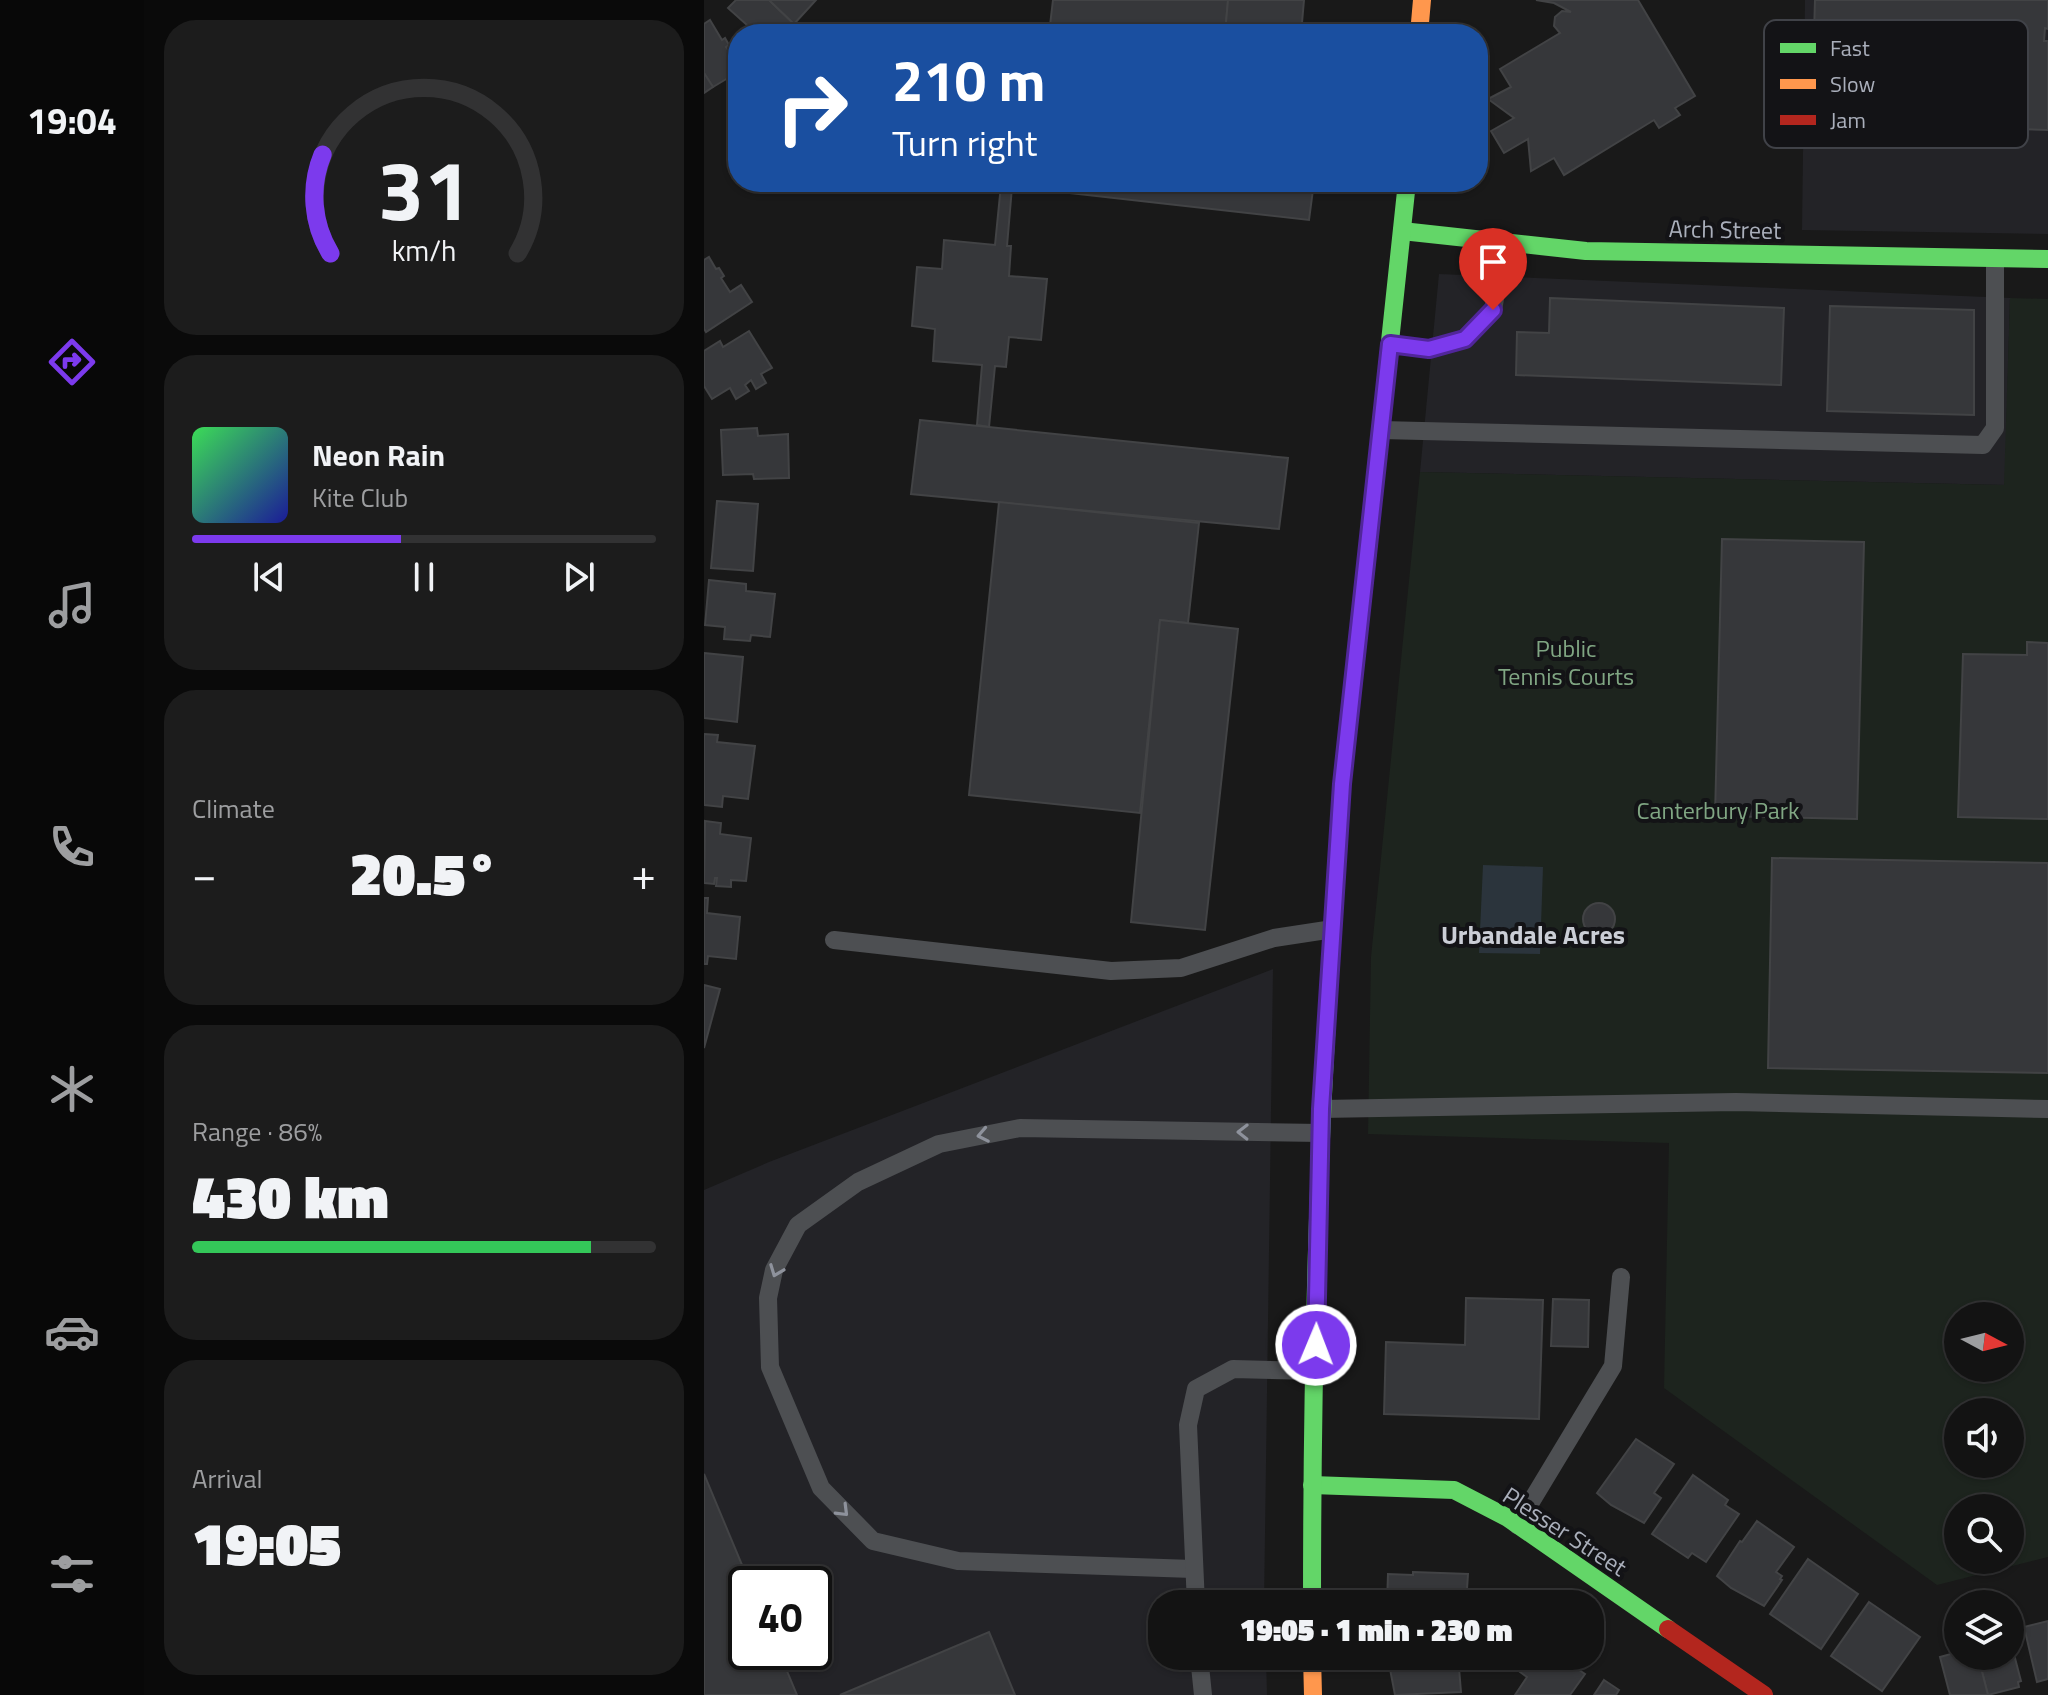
<!DOCTYPE html>
<html lang="en">
<head>
<meta charset="utf-8">
<style>
	:root { --surface:#131313; --page:#1c1c1c; --text:#f1f3f6; --muted:#9d9ea0; --line:#323233; --accent:#7c3aed }
	body { margin:0; font-family:"Titillium Web",sans-serif; background:var(--page); color:var(--text); height:100vh; display:flex; flex-direction:column; font-size:30px; white-space:nowrap }
	* { box-sizing:border-box; margin:0 }
	p { font-size:26px; color:var(--muted) }
	.icon { flex:none; width:44px; height:44px; fill:none; stroke:currentColor; stroke-width:2; stroke-linecap:round; stroke-linejoin:round }
	.map { position:relative; flex:1; overflow:hidden }
	.details { display:flex; flex-direction:column; gap:20px; padding:20px; background:#0a0a0a; width:560px }
	.details>* { flex:none }
	.hud { position:absolute; left:24px; top:24px; width:760px; height:168px; border-radius:32px; box-shadow:0 2px 6px #0004,0 0 0 2px var(--line); background:#1a4fa0; color:#fff; overflow:hidden }
	.needle { width:52px; rotate:97deg }
	.tools { position:absolute; left:1240px; top:1302px; display:grid; gap:16px }
	.tools a { display:grid; place-items:center; width:80px; height:80px; border-radius:50%; background:var(--surface); box-shadow:0 2px 6px #0004,0 0 0 2px var(--line); font-size:40px }
	.speed { position:absolute; left:24px; top:1566px; display:flex; gap:16px; font-size:40px; font-weight:700; text-align:center }
	.speed>* { display:grid; place-content:center; width:104px; height:104px; border-radius:50%; background:var(--surface); box-shadow:0 2px 6px #0004,0 0 0 2px var(--line); line-height:1 }
	.speed .limit { border:4px solid #111; border-radius:12px; background:#fff; color:#111 }
	.pin { position:absolute; display:grid; place-items:center; width:68px; height:68px; color:#fff; margin:-82px -34px; border-radius:50% 50% 50% 0; rotate:-45deg; box-shadow:0 0 8px #0007 }
	.pin .icon { rotate:45deg }
	.me { position:absolute; width:88px; margin:-44px; rotate:1deg; stroke-linejoin:round; filter:drop-shadow(0 0 6px #0008) }
	.turn { display:flex; align-items:center; gap:28px; height:168px; padding:0 32px; font-size:36px }
	.turn .icon { width:104px; height:104px; stroke-width:2.5 }
	.turn b { display:block; font-size:56px; line-height:68px }
	.big { font-size:60px; font-weight:800; line-height:1.1 }
	.details .tile { flex:1; display:flex; flex-direction:column; justify-content:center; gap:12px; min-width:0; padding:0 28px; border-radius:32px; background:var(--page) }
	.details .dial { align-items:center; gap:0 }
	.dial svg { height:208px; overflow:visible; fill:none; stroke:var(--line); stroke-width:7; stroke-linecap:round; text-anchor:middle }
	.dial text { fill:var(--text); stroke:none }
	.song { display:flex; align-items:center; gap:24px }
	.cover { width:96px; height:96px; border-radius:12px; background:linear-gradient(135deg,hsl(130 70% 55%),hsl(240 70% 35%)) }
	.played { height:8px; border-radius:4px; background:linear-gradient(90deg,var(--accent) 45%,var(--line) 45%) }
	.keys { display:flex; justify-content:space-around; direction:ltr }
	.heat { display:flex; justify-content:space-between; align-items:center; font-size:44px; direction:ltr }
	.charge { height:12px; border-radius:6px; background:linear-gradient(90deg,#34c759 86%,var(--line) 0) }
	.trip { position:absolute; left:444px; top:1590px; width:456px; height:80px; border-radius:32px; background:var(--surface); box-shadow:0 2px 6px #0004,0 0 0 2px var(--line); font-weight:800; line-height:80px; text-align:center }
	main { display:flex; flex:1; min-height:0 }
	.menu { display:flex; flex-direction:column; width:144px; justify-content:space-around; align-items:center; background:#080808; color:var(--muted) }
	.menu .icon { width:56px; height:56px }
	.menu .current { color:var(--accent) }
	.menu b { font-size:36px; color:var(--text) }
	.map>svg:first-child { display:block }
</style>
</head>
<body>
<main>
<nav class="menu">
<b>19:04</b>
<svg class="icon current" aria-label="directions" viewBox="0 0 24 24"><path d="M12 3l9 9-9 9-9-9zM9 14v-3h6M13 9l2 2-2 2"/></svg>
<svg class="icon" aria-label="music" viewBox="0 0 24 24"><path d="M9 18V5l10-2v13"/><circle cx="6" cy="18" r="3"/><circle cx="16" cy="16" r="3"/></svg>
<svg class="icon" aria-label="phone" viewBox="0 0 24 24"><path d="M5 4h4l2 5-3 2q2 4 5 5l2-3 5 2v4C11 20 4 13 5 4z"/></svg>
<svg class="icon" aria-label="climate" viewBox="0 0 24 24"><path d="M12 3v18M4 7l16 10M4 17L20 7"/></svg>
<svg class="icon" aria-label="car" viewBox="0 0 24 24"><path d="M5 17H2v-5l4-1 3-4h7l3 4 3 1v5h-3M9 17h6M6 11h13"/><circle cx="7" cy="17" r="2"/><circle cx="17" cy="17" r="2"/></svg>
<svg class="icon" aria-label="filters" viewBox="0 0 24 24"><path d="M4 7h16M4 17h16"/><circle cx="9" cy="7" r="2"/><circle cx="15" cy="17" r="2"/></svg>
</nav>
<section class="details">
<div class="tile dial"><svg viewBox="0 0 100 80">
<path d="M14 69A42 42 0 1 1 86 69"/>
<path d="M14 69A42 42 0 0 1 11 31" stroke="#7c3aed"/>
<text x="50" y="56" font-size="32" font-weight="700">31</text>
<text x="50" y="72" font-size="11">km/h</text>
</svg></div>
<div class="tile">
<div class="song"><i class="cover"></i><div><b>Neon Rain</b><p>Kite Club</p></div></div>
<div class="played"></div>
<div class="keys"><svg class="icon" aria-label="previous" viewBox="0 0 24 24"><path d="M18 5L8 12l10 7zM5 5v14"/></svg><svg class="icon" aria-label="pause" viewBox="0 0 24 24"><path d="M8 5v14M16 5v14"/></svg><svg class="icon" aria-label="next" viewBox="0 0 24 24"><path d="M6 5l10 7-10 7zM19 5v14"/></svg></div>
</div>
<div class="tile"><p>Climate</p>
<div class="heat"><a>−</a><b class="big">20.5°</b><a>+</a></div>
</div>
<div class="tile"><p>Range · 86%</p><b class="big">430 km</b><div class="charge"></div></div>
<div class="tile"><p>Arrival</p><b class="big">19:05</b></div>
</section>
<div class="map">
<svg width="1344" height="1695" viewBox="0 0 1344 1695">
	<rect width="100%" height="100%" fill="#191919"/>
	<g fill="#232327" fill-rule="evenodd">
		<path d="M1101 0H1344V234L1098 230Z"/>
		<path d="M735 274 1306 298 1301 485 716 472Z"/>
		<path d="M569 969 560 1604H458V1656H562L563 1695H0V1190L65 1162ZM42 1584H110V1652H42Z"/>
	</g>
	<path fill="#1d241e" fill-rule="evenodd" d="M1306 298 1344 299V1557L1233 1585 960 1388 965 1143 664 1134 667 957 716 472 1300 485ZM1254 1316H1306V1368H1254ZM1254 1412H1306V1464H1254ZM1254 1508H1306V1560H1254Z"/>
	<path fill="#2b343c" d="M779 865 839 867 836 954 775 953Z"/>
	<g fill="#36373a" stroke="#424345" stroke-width="2">
		<path d="M32 0H65L90 24 81 34H53L24 8Z"/>
		<path d="M65 0H112L90 24Z"/>
		<path d="M349 0H524L521 34H345Z"/>
		<path d="M524 0H600L597 34H521Z"/>
		<path d="M832 0H934L991 96 971 108 976 115 955 128 950 120 860 175 850 158 827 171 824 139 800 153 787 131 810 118 784 99 807 87 796 69 856 33 850 26 851 17 858 11 867 12 850 3Z"/>
		<path d="M1111 0H1344V29L1341 28 1340 41H1344V130L1160 125V135L1107 134Z"/>
		<path d="M6 20 18 40 21 38 25 45 22 47 34 65V72L9 87 0 73V24Z"/>
		<path d="M0 73 9 87 0 93Z"/>
		<path d="M267 182H610L605 220Z"/>
		<path d="M297 185 308 187 303 246H307L305 276 343 279 337 340 305 337 302 367 291 366 285 427 273 425 278 365 229 361 231 329 208 326 213 267 238 269 240 240 291 245Z"/>
		<path d="M5 257 12 269 15 268 20 276 17 278 26 292 37 285 48 302 2 332 0 329V260Z"/>
		<path d="M846 298 1080 308 1077 385 812 375 813 332 845 333Z"/>
		<path d="M1126 306 1270 310V415L1123 411Z"/>
		<path d="M45 331 68 368 57 374 62 383 52 389 47 380 41 385 45 391 32 399 26 388 8 399 0 386V351L16 341 19 347Z"/>
		<path d="M216 420 584 458 575 529 207 494Z"/>
		<path d="M53 428 54 436 84 434 85 478 50 479 49 474 19 475 17 430Z"/>
		<path d="M13 501 54 504 49 571 7 568Z"/>
		<path d="M295 502 495 523 484 623 456 620 436 813 265 795Z"/>
		<path d="M1018 539 1160 542 1153 819 1011 816Z"/>
		<path d="M5 580 42 584V591L71 594 66 637 47 635 46 641 20 639 21 627 1 625Z"/>
		<path d="M456 620 534 629 501 930 427 922Z"/>
		<path d="M1323 642 1344 643V819L1254 817 1259 654 1323 655Z"/>
		<path d="M0 653 39 657 33 722 0 718Z"/>
		<path d="M0 734 14 735 13 742 51 746 44 799 19 796 18 807 0 805Z"/>
		<path d="M1 821 17 823 16 834 47 838 42 881 27 880V887L12 886 13 878H11L10 884 0 883Z"/>
		<path d="M1068 858 1344 863V1073L1064 1068Z"/>
		<path d="M0 898H4L3 913 36 917 32 959 4 956 3 964H0Z"/>
		<circle cx="895" cy="919" r="16"/>
		<path d="M0 985 16 989 0 1048Z"/>
		<path d="M762 1298 839 1300 835 1419 680 1414 682 1342 761 1345Z"/>
		<path d="M849 1299 885 1300 884 1347 847 1346Z"/>
		<path d="M932 1439 970 1464 950 1493 957 1498 940 1523 907 1505 893 1493Z"/>
		<path d="M0 1474 46 1584H42V1652H75L93 1695H0Z"/>
		<path d="M989 1475 1024 1500 1021 1505 1035 1514 1002 1562 988 1553 984 1558 948 1534Z"/>
		<path d="M1053 1521 1090 1547 1072 1572 1078 1576 1076 1579 1078 1580 1060 1606 1027 1588 1013 1576 1036 1541 1038 1542Z"/>
		<path d="M1104 1559 1154 1594 1117 1649 1066 1614Z"/>
		<path d="M709 1572 764 1574 762 1604H683L684 1574 709 1575Z"/>
		<path d="M1165 1602 1216 1637 1178 1691 1127 1656Z"/>
		<path d="M1344 1621V1679L1333 1682 1320 1627Z"/>
		<path d="M285 1632 311 1695H136Z"/>
		<path d="M1306 1639 1317 1681 1314 1682 1315 1687 1284 1695 1274 1656H1306Z"/>
		<path d="M1254 1652V1656H1274L1284 1695H1246L1236 1657Z"/>
		<path d="M687 1656H754L757 1692 691 1695 686 1669Z"/>
		<path d="M826 1656H854L881 1674 866 1695H811L823 1677 816 1672Z"/>
		<path d="M900 1680 915 1690 912 1695H890Z"/>
	</g>
	<g fill="none" stroke-linecap="round" stroke-linejoin="round">
		<g stroke="#4d4f52" stroke-width="18">
			<path d="M686 344 725 349 761 339 789 310 801 243"/>
			<path d="M677 430 1279 445 1291 428V258"/>
			<path d="M130 940 407 971 477 968 570 938 629 929"/>
			<path d="M617 1109 1032 1102 1344 1109"/>
			<path d="M813 1525 909 1366 917 1277"/>
			<path d="M489 1569 254 1561 169 1541 117 1488 66 1367 64 1298 70 1270 94 1225 154 1182 235 1144 316 1128 617 1133"/>
			<path d="M492 1604 484 1425 492 1389 529 1369 611 1371"/>
			<path d="M495 1656 499 1695"/>
		</g>
		<g stroke="#63d668" stroke-width="18">
			<path d="M698 231 882 251 1344 259"/>
			<path d="M664 548 703 182"/>
			<path d="M608 1485 750 1490 804 1518 964 1629"/>
			<path d="M608 1604C608 1398 612 1192 625 987"/>
		</g>
		<g stroke="#ff974d" stroke-width="18">
			<path d="M715 34 718 0"/>
			<path d="M625 987 638 784 664 548"/>
			<path d="M608 1656 609 1695"/>
		</g>
		<path stroke="#b3261e" stroke-width="18" d="M964 1629 1060 1695"/>
	</g>
	<defs><path id="oneway-chevron" d="M-2-3.5L2.5 0L-2 3.5" fill="none" stroke-width="1.6" stroke-linecap="round" stroke-linejoin="round" transform="scale(2)"/></defs>
	<g stroke="#8e929c">
		<use href="#oneway-chevron" transform="translate(539 1132) rotate(-179)"/>
		<use href="#oneway-chevron" transform="translate(279 1135) rotate(169)"/>
		<use href="#oneway-chevron" transform="translate(72 1271) rotate(111)"/>
		<use href="#oneway-chevron" transform="translate(139 1511) rotate(45)"/>
	</g>
	<g fill="none" stroke-linecap="round" stroke-linejoin="round">
		<g stroke="#51269a" stroke-width="20">
			<path id="route" d="M612 1345 617 1109 638 784 686 344 725 349 761 339 789 310"/>
		</g>
		<use href="#route" stroke="#7c3aed" stroke-width="14"/>
	</g>
	<g text-anchor="middle" dominant-baseline="central" stroke-width="8" stroke-linejoin="round" paint-order="stroke">
		<g font-size="24" fill="#aaafbb" stroke="#131316">
			<text transform="translate(1021 229) rotate(1)">Arch Street</text>
			<text transform="translate(861 1531) rotate(33)">Plesser Street</text>
		</g>
		<g font-size="24" fill="#80a683" stroke="#131316">
			<text x="862" y="648">Public<tspan x="862" dy="28">Tennis Courts</tspan></text>
			<text x="1014" y="810">Canterbury Park</text>
		</g>
		<g font-size="26" font-weight="bold" fill="#cbced6" stroke="#131316">
			<text x="829" y="934">Urbandale Acres</text>
		</g>
	</g>
	<rect x="1060" y="20" width="264" height="128" rx="12" fill="#131316" stroke="#404248" stroke-width="2"/>
	<rect x="1076" y="43" width="36" height="10" fill="#63d668"/>
	<rect x="1076" y="79" width="36" height="10" fill="#ff974d"/>
	<rect x="1076" y="115" width="36" height="10" fill="#b3261e"/>
	<g font-size="22" fill="#aaafbb">
		<text x="1126" y="56">Fast</text>
		<text x="1126" y="92">Slow</text>
		<text x="1126" y="128">Jam</text>
	</g>
</svg>
<div class="tools">
<a><svg class="needle" viewBox="-14 -14 28 28"><path d="M0-13l5 13h-10z" fill="#e53935"/><path d="M0 13l5-13h-10z" fill="#9d9ea0"/></svg></a>
<a><svg class="icon" aria-label="sound" viewBox="0 0 24 24"><path d="M4 9h4l5-4v14l-5-4H4zM17 9q2 3 0 6"/></svg></a>
<a><svg class="icon" aria-label="search" viewBox="0 0 24 24"><circle cx="10" cy="10" r="6"/><path d="M15 15l6 6"/></svg></a>
<a><svg class="icon" aria-label="layers" viewBox="0 0 24 24"><path d="M12 4l9 5-9 5-9-5zM3 14l9 5 9-5"/></svg></a>
</div>
<div class="speed"><div class="limit">40</div></div>
<div class="pin" style="left:789px;top:310px;background:#d93025"><svg class="icon" aria-label="arrive" viewBox="0 0 24 24"><path d="M6 21V4h12l-3 4 3 4H6"/></svg></div>
<svg class="me" style="left:612px;top:1345px" viewBox="-20 -20 40 40"><circle r="17" fill="#7c3aed" stroke="#fff" stroke-width="3"/><path d="M0-11L8 9 0 5-8 9z" fill="#fff"/></svg>
<div class="trip">19:05 · 1 min · 230 m</div>
<div class="hud">
<div class="turn"><svg class="icon" aria-label="right" viewBox="0 0 24 24"><path d="M7 20v-9h11M14 6l5 5-5 5"/></svg><div><b>210 m</b>Turn right</div></div>
</div>
</div>
</main>
</body>
</html>
